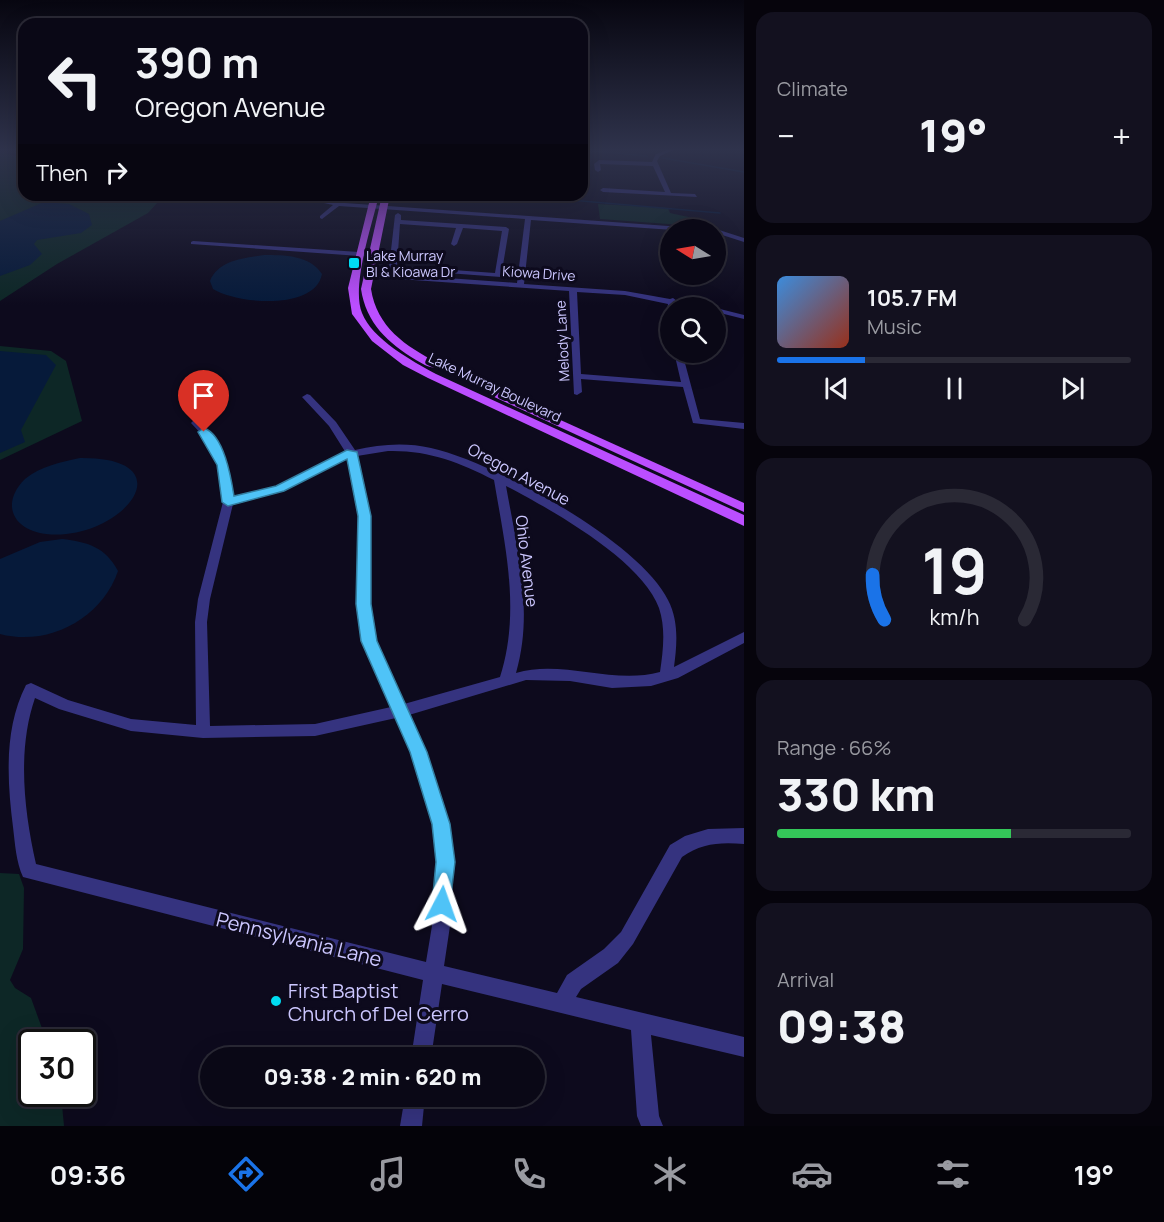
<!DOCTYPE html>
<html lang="en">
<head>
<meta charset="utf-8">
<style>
	:root { --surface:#0a0816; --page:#13111f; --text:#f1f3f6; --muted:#999aa1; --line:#2a2935; --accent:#1a73e8 }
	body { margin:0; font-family:Manrope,sans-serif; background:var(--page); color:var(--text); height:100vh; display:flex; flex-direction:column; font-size:22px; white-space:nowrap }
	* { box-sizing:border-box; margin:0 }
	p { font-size:20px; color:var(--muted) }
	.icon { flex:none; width:33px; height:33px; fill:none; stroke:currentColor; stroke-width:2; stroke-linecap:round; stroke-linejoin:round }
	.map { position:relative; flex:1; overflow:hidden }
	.panel { display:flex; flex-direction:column; gap:12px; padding:12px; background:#06040c; width:420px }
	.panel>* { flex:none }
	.banner { position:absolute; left:18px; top:18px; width:570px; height:183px; border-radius:18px; box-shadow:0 6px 24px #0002,0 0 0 2px var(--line); background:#0a0816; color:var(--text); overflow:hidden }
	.needle { width:39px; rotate:281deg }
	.fabs { position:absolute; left:660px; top:219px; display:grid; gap:12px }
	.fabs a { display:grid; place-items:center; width:66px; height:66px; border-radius:50%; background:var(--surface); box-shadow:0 6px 24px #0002,0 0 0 2px var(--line); font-size:30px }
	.speed { position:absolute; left:18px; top:1029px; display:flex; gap:12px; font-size:30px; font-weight:700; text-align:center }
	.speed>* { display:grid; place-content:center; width:78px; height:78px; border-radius:50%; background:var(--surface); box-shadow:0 6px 24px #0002,0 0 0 2px var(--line); line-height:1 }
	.speed .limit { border:3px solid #111; border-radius:9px; background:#fff; color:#111 }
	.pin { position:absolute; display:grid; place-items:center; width:51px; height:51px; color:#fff; margin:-62px -26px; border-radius:50% 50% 50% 0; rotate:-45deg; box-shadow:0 0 6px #0007 }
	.pin .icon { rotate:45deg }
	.me { position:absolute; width:66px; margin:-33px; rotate:4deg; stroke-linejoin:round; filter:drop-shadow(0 0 4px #0008) }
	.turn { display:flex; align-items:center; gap:21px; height:126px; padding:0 18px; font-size:27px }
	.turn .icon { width:78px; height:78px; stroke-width:2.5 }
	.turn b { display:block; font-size:42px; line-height:51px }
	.then { display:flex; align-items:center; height:57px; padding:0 18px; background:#0003; gap:12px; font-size:22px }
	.big { font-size:45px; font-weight:800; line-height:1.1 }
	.panel .widget { flex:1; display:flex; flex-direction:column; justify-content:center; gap:9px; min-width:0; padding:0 21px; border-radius:18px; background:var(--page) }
	.panel .dial { align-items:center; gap:0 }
	.dial svg { height:156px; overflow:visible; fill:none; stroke:var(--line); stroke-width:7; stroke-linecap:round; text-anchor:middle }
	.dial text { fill:var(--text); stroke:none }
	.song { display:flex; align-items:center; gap:18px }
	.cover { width:72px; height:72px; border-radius:9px; background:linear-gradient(135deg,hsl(210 70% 55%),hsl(10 70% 35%)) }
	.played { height:6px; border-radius:3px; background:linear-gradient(90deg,var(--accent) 25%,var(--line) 25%) }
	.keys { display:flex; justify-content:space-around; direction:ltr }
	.heat { display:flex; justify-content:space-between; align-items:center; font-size:33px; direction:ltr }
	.charge { height:9px; border-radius:4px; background:linear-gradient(90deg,#34c759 66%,var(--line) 0) }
	.trip { position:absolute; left:200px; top:1047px; width:345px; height:60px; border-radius:30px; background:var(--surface); box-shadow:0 6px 24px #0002,0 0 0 2px var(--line); font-weight:800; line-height:60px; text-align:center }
	.menu { display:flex; height:96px; justify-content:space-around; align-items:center; background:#040309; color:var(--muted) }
	.menu .icon { width:42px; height:42px }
	.menu .on { color:var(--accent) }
	.menu b { font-size:27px; color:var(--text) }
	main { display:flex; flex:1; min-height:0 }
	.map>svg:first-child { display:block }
</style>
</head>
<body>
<main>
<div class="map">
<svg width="744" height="1126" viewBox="0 0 744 1126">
	<rect width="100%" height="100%" fill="#0d0a1d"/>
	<g fill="#0d2726">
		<path d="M0 152 24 158V195H155L158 202 148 213 57 264 0 301Z"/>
		<path d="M598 204 668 208 670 213 707 221 709 227 600 219Z"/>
		<path d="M0 346 51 351 66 361 82 421 0 460Z"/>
		<path d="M0 873 19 874 24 888 23 949 10 980 15 988 31 998 47 1042H32V1094H61L64 1126H0Z"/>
	</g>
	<g fill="#061a3a">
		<path d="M44 202 69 204 89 214 92 225 81 233 37 240 34 244 42 254 30 265 0 276V221Z"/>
		<path d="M264 255C284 255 310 255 322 274 315 311 237 304 213 289L210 281C218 260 244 258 264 255Z"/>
		<path d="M0 351 46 355 56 365 21 430 25 442 0 453Z"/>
		<path d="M80 458C190 457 121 542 46 534 13 530 0 504 25 479 41 466 61 462 80 458Z"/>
		<path d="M62 539C88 542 105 547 118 571 102 618 49 647 0 634V559L40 542Z"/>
	</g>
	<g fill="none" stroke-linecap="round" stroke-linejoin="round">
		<g stroke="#061a3a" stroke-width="1.5">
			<path d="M582 150 647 156"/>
			<path d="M663 158 744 172"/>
			<path d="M570 200 720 213"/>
		</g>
		<g fill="#35337f" fill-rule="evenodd">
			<path d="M672 148H678L660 156 657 161 671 193 695 194 697 197 603 192 600 190 603 188 665 192 653 166 600 164 601 170 598 172 595 170 594 164 599 160 652 162 656 154Z"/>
			<path d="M288 195H301L345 203 710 229 673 230 531 220 524 284 625 291 670 299 673 298 677 301 707 306 689 308 676 305 675 308H670V318L666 316 668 304 625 295 577 292 581 374 681 382 674 352H682L700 419 744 423V429L693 423 683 387 581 379 582 392 577 395 574 394 569 291 370 277 366 275 370 273 412 276 413 271 393 270 389 268 395 215 398 213 401 215V220L506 227 509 229 501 277 420 271 419 276 517 283 525 219 339 206 322 219 320 218V216L333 205ZM400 224 456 228 451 244 454 246 457 244 463 228 502 231 495 273 397 266Z"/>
			<path d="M716 229 744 238V242L716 233 714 230Z"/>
			<path d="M193 241 374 253 377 255 374 257 191 244V242Z"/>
			<path d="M716 308 744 315V319L716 312Z"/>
			<path d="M307 394 310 395 336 422 355 450C380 444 406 442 431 448 494 462 640 542 668 600 679 621 677 645 674 667L744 632V643L678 678 651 686 612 688 570 681 526 680 409 715 426 752 449 824 454 862 450 926 444 966 557 993 567 975 604 949 621 932 670 845 685 836 708 829 744 828V844C721 842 701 843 682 857L633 944 618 963 581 989 576 997 744 1037V1057L651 1035 659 1116 663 1126H641L637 1116 631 1030 442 984 431 1058H411L423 980 23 877C16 862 15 843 13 827 7 780 4 728 26 685L31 683 68 700 131 719 196 725 195 622 198 599 223 502 218 465 206 439 191 423 193 421H199C224 447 228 463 233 497L277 486 346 453 329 426 302 397ZM388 451C428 450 459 462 494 480 505 546 521 611 500 677L404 704 376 641 369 604 371 516 357 456ZM347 459 359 516 357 604 362 641 391 707 315 724 210 726 207 622 210 599 233 504 285 490ZM506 486C550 509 642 560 659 608 666 629 663 651 660 672 612 685 562 659 516 673 534 611 517 548 506 486ZM35 698 59 709 131 731 203 738 315 736 396 718C415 763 435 811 437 860 439 890 431 932 426 962L36 864C24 811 17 750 35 698Z"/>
			<path d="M405 1096H425L422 1126H400Z"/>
		</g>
		<g fill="#bb4eff" fill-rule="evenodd">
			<path d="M371 195H379C372 225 351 286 362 313 372 339 412 361 436 374L744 515V526L428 378 403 365 372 341 352 314 348 288Z"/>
			<path d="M382 195H390L371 289C377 327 405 346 438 363V367C430 369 423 364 416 360 388 343 366 323 361 289Z"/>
			<path d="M494 390 744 503V512L490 395V391Z"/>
		</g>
	</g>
	<linearGradient id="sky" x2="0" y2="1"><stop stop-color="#070610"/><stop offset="0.49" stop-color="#2f334c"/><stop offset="1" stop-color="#2f334c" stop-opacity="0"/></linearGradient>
	<rect width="744" height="305" fill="url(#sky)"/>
	<path fill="#4fc3f7" stroke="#337fa1" stroke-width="1.5" d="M204 428C224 435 231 477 234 496L276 486 347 450 357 452 371 516V604L377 641 427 752 450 824 455 862 449 912 442 915 435 912 432 904 436 862 432 824 410 752 361 641 356 604 358 516 347 459 284 491 228 506 222 502 217 465 198 432Z"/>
	<g fill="#00dcf2" stroke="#0d0a1d" stroke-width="2">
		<rect x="348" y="257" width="12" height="12" rx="3"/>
		<circle cx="276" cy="1001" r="6"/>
	</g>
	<g text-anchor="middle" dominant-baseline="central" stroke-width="6" stroke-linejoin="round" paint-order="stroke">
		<g font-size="14" fill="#ccc7ff" stroke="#0d0a1d" text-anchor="start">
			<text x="366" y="255">Lake Murray<tspan x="366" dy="16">Bl &amp; Kioawa Dr</tspan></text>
		</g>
		<g font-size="14" fill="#ccc7ff" stroke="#0d0a1d">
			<text transform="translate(539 273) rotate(4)">Kiowa Drive</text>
			<text transform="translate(562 341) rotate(-93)">Melody Lane</text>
			<text transform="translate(495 387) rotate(25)">Lake Murray Boulevard</text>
		</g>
		<g font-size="16" fill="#ccc7ff" stroke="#0d0a1d">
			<text transform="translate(519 474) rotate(28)">Oregon Avenue</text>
			<text transform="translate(527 561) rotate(83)">Ohio Avenue</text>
		</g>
		<g font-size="20" fill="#ccc7ff" stroke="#0d0a1d">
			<text transform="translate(299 939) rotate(14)">Pennsylvania Lane</text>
		</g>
		<g font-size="20" fill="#ccc7ff" stroke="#0d0a1d" text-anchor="start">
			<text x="288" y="990">First Baptist<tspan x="288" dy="23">Church of Del Cerro</tspan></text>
		</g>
	</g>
</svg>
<div class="fabs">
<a><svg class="needle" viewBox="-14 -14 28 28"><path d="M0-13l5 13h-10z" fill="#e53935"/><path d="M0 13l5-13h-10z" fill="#999aa1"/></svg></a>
<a><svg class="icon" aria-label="search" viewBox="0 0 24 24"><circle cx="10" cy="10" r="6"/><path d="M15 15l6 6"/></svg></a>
</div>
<div class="speed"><div class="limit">30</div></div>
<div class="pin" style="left:204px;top:432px;background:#d93025"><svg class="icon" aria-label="arrive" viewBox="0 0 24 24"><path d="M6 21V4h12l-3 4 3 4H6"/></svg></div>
<svg class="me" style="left:442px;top:904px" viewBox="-20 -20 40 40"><path d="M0-17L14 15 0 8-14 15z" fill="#4fc3f7" stroke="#fff" stroke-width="4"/></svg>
<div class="trip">09:38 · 2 min · 620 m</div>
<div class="banner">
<div class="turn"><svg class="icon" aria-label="left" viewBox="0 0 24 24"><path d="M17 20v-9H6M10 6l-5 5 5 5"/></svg><div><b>390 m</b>Oregon Avenue</div></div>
<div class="then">Then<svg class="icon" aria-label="right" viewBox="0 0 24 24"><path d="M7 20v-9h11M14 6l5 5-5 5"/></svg></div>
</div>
</div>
<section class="panel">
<div class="widget"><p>Climate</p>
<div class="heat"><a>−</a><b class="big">19°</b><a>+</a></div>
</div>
<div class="widget">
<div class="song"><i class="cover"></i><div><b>105.7 FM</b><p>Music</p></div></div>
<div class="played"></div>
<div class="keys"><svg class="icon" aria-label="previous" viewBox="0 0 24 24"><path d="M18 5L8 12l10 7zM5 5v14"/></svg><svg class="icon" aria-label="pause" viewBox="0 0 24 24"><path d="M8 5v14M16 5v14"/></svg><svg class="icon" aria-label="next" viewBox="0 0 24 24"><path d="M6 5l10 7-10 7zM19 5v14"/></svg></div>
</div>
<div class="widget dial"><svg viewBox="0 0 100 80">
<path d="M14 69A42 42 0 1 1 86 69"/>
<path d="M14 69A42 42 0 0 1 8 46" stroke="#1a73e8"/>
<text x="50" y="56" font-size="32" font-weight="700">19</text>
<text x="50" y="72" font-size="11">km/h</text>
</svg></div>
<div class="widget"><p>Range · 66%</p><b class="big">330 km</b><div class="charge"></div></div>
<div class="widget"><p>Arrival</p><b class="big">09:38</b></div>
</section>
</main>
<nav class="menu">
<b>09:36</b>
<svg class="icon on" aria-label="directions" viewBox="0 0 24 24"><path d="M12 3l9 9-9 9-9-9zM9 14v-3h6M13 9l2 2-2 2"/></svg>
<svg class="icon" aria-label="music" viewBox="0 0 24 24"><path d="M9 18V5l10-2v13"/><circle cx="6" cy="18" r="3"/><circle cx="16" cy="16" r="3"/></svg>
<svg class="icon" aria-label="phone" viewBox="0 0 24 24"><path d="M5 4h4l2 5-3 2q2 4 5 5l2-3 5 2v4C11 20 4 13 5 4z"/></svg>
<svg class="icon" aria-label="climate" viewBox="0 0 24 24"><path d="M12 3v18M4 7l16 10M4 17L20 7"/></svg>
<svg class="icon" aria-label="car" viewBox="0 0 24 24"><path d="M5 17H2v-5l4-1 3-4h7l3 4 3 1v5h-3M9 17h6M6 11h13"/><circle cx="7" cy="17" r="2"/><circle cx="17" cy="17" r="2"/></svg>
<svg class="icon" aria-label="filters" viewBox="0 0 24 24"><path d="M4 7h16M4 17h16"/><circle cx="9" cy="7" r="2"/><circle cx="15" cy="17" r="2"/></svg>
<b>19°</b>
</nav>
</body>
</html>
